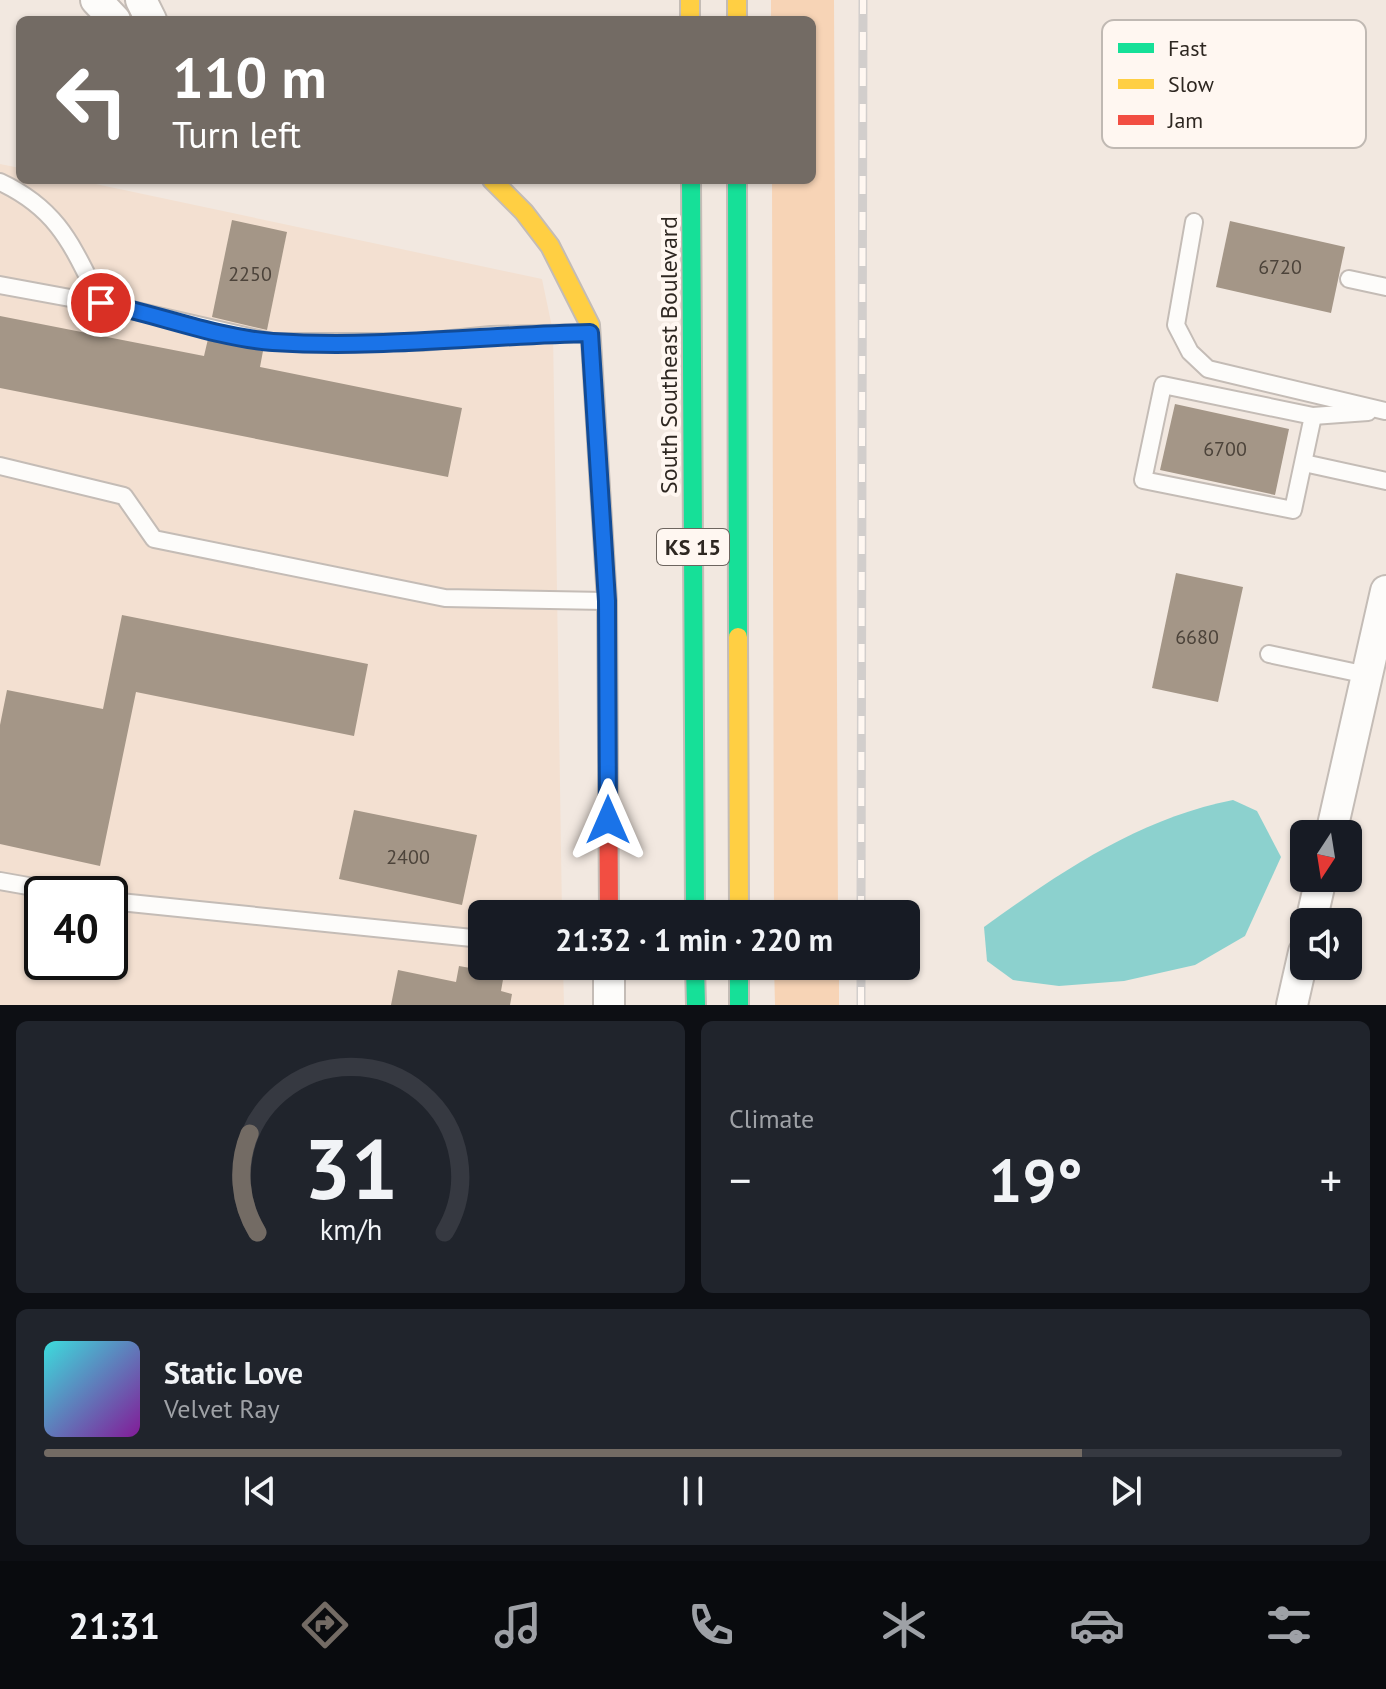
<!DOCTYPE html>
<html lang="en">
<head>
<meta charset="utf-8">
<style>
	:root { --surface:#171b24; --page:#20242c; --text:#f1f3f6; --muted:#9ea1a6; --line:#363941; --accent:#736b64 }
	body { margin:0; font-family:"PT Sans",sans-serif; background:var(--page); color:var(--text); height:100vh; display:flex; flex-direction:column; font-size:30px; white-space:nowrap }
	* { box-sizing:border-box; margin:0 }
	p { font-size:26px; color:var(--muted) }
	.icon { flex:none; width:44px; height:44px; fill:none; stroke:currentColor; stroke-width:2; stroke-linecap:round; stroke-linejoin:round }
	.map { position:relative; height:1005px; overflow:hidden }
	.panel { display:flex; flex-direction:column; gap:16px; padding:16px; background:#0d0f14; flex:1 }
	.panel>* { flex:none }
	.banner { position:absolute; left:16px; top:16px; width:800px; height:168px; border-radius:12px; box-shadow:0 2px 6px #0004; background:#736b64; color:#fff; overflow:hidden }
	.needle { width:52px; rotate:192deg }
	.fabs { position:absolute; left:1290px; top:820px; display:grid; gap:16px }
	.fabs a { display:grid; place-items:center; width:72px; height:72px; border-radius:12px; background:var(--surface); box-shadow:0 2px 6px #0004; font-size:40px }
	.speed { position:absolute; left:24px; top:876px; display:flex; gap:16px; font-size:40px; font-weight:700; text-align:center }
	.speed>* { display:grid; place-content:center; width:104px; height:104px; border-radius:50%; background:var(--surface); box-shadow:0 2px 6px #0004; line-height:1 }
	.speed .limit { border:4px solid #111; border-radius:12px; background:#fff; color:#111 }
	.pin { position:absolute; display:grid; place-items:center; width:68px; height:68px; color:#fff; margin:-34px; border:4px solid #fff; border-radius:50%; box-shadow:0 2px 8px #0007 }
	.me { position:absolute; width:88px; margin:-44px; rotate:0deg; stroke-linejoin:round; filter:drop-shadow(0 0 6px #0008) }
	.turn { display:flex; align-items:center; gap:28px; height:168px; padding:0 24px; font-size:36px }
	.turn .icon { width:104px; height:104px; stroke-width:2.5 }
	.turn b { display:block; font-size:56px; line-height:68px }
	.big { font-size:60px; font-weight:600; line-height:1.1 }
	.panel .card { flex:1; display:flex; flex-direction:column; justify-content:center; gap:12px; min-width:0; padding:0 28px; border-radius:12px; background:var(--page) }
	.panel .dial { align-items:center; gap:0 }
	.dial svg { height:208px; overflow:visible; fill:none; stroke:var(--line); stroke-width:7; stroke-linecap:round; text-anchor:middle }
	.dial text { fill:var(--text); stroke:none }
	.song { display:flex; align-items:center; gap:24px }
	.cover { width:96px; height:96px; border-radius:12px; background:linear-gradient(135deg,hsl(180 70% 55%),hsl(290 70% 35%)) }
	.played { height:8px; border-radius:4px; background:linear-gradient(90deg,var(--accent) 80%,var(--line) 80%) }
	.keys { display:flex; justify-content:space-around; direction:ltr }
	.heat { display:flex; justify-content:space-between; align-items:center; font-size:44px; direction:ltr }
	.panel .tiles { flex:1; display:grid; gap:16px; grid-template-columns:1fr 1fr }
	.card:last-child { grid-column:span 2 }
	.trip { position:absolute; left:468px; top:900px; width:452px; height:80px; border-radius:12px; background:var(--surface); box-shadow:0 2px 6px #0004; font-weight:600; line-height:80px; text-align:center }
	.dock { display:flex; height:128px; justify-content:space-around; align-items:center; background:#090b0e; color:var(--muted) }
	.dock .icon { width:56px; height:56px }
	.dock .selected { color:var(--accent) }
	.dock b { font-size:36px; color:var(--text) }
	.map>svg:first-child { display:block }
</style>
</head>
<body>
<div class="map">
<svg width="1386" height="1005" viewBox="0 0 1386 1005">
	<rect width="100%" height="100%" fill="#f2e8e0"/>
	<path fill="#f3e0d1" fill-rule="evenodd" d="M0 164 20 168V180H77L542 279 553 332 562 914H482V966H563L564 1005H0ZM42 894H110V962H42Z"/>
	<g fill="#f7d4b6">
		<path d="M771 0H834L838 914H774L772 180H812V20H771Z"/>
		<path d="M774 966H839V1005H775Z"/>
	</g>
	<path fill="#8cd1ce" d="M1233 800 1257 811 1281 857 1245 936 1195 965 1124 981 1059 986 1013 980 987 961 984 927C1060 872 1140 818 1233 800Z"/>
	<g fill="#a49687">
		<path d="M232 220 287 232 267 330 212 317Z"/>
		<path d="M1230 221 1345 247 1331 313 1216 287Z"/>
		<path d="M0 316 204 356 208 339 263 351 260 367 462 408 448 477 0 388Z"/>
		<path d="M1175 404 1289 429 1275 495 1160 470Z"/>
		<path d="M1176 573 1243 587 1218 702 1152 688Z"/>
		<path d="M122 615 368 664 354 736 136 692 100 866 0 844V725L7 690 103 709Z"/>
		<path d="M354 810 477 835 462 905 339 879Z"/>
		<path d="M459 966 504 974 501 991 512 994 510 1005H391L398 970 456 982Z"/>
	</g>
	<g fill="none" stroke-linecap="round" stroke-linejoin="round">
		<g stroke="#c4bcb6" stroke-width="20">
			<g id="lane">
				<path d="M0 182C60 210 73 248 101 303"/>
				<path d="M1194 222 1176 325 1190 352 1208 369 1385 411"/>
				<path d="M1349 279 1386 287"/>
				<path d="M0 285 119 307 271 342H422L491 335 589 333"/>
				<path d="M1163 385 1313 416 1293 510 1143 480Z"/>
				<path d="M1313 416 1368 412"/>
				<path d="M1304 463 1386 481"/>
				<path d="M0 466 124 496 154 539 445 598 605 601"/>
				<path d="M1269 654 1367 675"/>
				<path d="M0 881 73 894"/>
				<path d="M110 901 482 939"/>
			</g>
		</g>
		<g stroke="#c4bcb6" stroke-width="34">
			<g id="street">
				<path d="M96 0 115 20"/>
				<path d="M141 0 151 20"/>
				<path d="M1331 834 1386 591"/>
				<path d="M1311 922 1321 878"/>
				<path d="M609 966V1005"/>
				<path d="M1292 1005 1304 952"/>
			</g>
		</g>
		<g stroke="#c4bcb6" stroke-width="22">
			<g id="fast">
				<path d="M691 180 695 914"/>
				<path d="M737 180 738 637"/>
				<path d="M695 966 696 1005"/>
				<path d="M739 966V1005"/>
			</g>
		</g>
		<g stroke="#c4bcb6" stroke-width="22">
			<g id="slow">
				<path d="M690 0V20"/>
				<path d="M737 0V20"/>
				<path d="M492 180 524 212 550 246 590 325 607 601 608 752"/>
				<path d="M738 637 739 914"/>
			</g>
		</g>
		<g stroke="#c4bcb6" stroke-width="22">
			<path id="jam" d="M608 752 609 914"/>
		</g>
		<use href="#lane" stroke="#fdfcfa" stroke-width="16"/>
		<use href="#street" stroke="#fdfcfa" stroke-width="30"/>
		<use href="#fast" stroke="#16e098" stroke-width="18"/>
		<use href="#slow" stroke="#ffcf43" stroke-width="18"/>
		<use href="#jam" stroke="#f24e42" stroke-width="18"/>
		<g stroke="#d2cecc" stroke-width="9">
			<g id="rail">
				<path d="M861 914 863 0"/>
				<path d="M861 1005V966"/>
			</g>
		</g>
		<use href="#rail" stroke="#fff7f1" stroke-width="6" stroke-dasharray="18" stroke-linecap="butt"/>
	</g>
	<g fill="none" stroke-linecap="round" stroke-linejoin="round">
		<g stroke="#114b97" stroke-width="20">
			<path id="route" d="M101 303C157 314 217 338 273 342 379 349 485 335 590 333L607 601 608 820"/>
		</g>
		<use href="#route" stroke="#1a73e8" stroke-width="14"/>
	</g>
	<g text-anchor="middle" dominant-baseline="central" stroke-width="8" stroke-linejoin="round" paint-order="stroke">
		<g font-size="20" fill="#4c433a">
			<text x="1280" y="267">6720</text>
			<text x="250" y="274">2250</text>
			<text x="1225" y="449">6700</text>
			<text x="1197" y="637">6680</text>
			<text x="408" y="857">2400</text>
		</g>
		<rect fill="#fff7f1" stroke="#6d655f" stroke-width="2" x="657" y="529" width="72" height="36" rx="6"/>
		<g font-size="22" font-weight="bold" fill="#2e2721">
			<text x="693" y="547">KS 15</text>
		</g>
		<g font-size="24" fill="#2e2721" stroke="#fff7f1">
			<text transform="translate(668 355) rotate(-90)">South Southeast Boulevard</text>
		</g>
	</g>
	<rect x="1102" y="20" width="264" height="128" rx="12" fill="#fff7f1" stroke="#c0b9b3" stroke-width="2"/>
	<rect x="1118" y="43" width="36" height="10" fill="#16e098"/>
	<rect x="1118" y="79" width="36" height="10" fill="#ffcf43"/>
	<rect x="1118" y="115" width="36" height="10" fill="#f24e42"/>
	<g font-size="22" fill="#2e2721">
		<text x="1168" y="56">Fast</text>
		<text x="1168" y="92">Slow</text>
		<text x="1168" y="128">Jam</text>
	</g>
</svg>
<div class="fabs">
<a><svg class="needle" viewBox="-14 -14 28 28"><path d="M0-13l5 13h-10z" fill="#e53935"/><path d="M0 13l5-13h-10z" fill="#9ea1a6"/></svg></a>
<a><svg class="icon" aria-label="sound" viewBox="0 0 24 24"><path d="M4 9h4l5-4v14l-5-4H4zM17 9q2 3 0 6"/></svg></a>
</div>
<div class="speed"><div class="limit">40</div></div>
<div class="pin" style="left:101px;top:303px;background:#d93025"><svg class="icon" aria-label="arrive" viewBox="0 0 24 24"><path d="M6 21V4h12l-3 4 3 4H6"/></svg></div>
<svg class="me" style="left:608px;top:820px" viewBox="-20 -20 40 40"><path d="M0-17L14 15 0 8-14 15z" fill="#1a73e8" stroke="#fff" stroke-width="4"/></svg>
<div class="trip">21:32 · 1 min · 220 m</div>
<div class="banner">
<div class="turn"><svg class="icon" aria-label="left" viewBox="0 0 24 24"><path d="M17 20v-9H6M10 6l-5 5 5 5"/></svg><div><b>110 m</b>Turn left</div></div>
</div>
</div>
<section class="panel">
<div class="tiles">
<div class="card dial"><svg viewBox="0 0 100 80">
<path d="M14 69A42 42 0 1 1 86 69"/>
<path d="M14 69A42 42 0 0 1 11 31" stroke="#736b64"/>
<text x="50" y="56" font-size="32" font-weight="700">31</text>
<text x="50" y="72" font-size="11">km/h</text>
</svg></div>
<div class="card"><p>Climate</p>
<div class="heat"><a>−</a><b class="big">19°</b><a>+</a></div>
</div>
<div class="card">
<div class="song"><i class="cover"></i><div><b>Static Love</b><p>Velvet Ray</p></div></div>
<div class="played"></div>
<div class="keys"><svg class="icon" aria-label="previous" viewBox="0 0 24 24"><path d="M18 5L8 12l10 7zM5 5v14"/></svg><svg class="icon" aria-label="pause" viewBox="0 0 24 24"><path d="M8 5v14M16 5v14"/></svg><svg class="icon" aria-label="next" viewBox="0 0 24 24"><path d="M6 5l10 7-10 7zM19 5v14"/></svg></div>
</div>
</div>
</section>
<nav class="dock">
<b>21:31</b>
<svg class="icon selected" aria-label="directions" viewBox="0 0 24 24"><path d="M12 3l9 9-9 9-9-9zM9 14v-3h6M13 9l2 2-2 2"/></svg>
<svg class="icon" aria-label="music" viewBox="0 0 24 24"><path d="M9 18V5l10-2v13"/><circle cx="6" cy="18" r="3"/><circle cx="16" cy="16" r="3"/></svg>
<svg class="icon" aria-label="phone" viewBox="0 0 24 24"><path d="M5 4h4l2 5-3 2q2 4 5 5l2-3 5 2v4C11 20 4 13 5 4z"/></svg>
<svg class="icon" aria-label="climate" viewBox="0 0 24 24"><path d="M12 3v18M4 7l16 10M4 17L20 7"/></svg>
<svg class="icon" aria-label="car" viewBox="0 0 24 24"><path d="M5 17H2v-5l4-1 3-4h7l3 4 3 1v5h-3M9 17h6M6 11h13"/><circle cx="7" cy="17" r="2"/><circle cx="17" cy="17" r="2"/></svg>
<svg class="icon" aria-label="filters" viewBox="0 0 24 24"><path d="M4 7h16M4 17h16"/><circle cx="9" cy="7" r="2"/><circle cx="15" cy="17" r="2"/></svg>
</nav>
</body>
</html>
